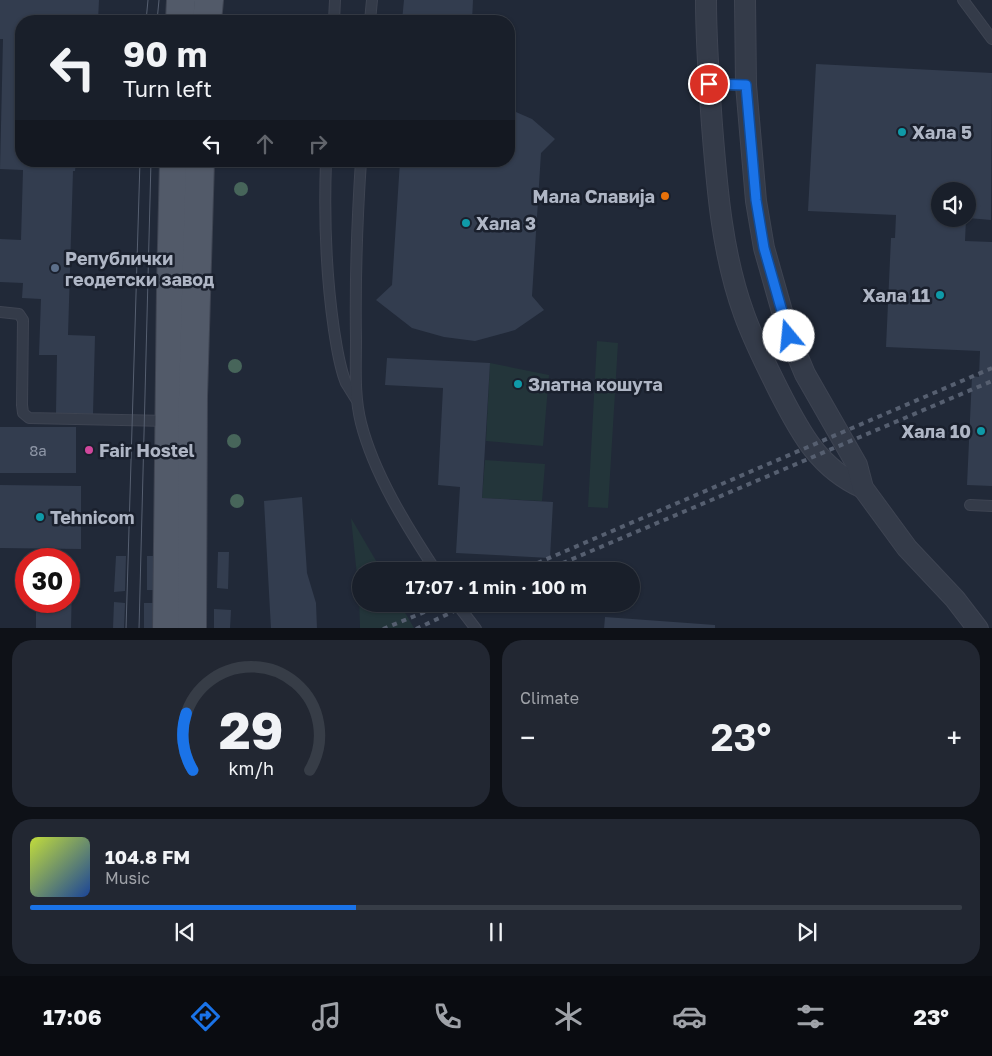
<!DOCTYPE html>
<html lang="en">
<head>
<meta charset="utf-8">
<style>
	:root { --surface:#191f2a; --page:#222732; --text:#f1f3f6; --muted:#9fa2a8; --line:#373d47; --accent:#1a73e8 }
	body { margin:0; font-family:"Golos Text",sans-serif; background:var(--page); color:var(--text); height:100vh; display:flex; flex-direction:column; font-size:19px; white-space:nowrap }
	* { box-sizing:border-box; margin:0 }
	p { font-size:16px; color:var(--muted) }
	.icon { flex:none; width:28px; height:28px; fill:none; stroke:currentColor; stroke-width:2; stroke-linecap:round; stroke-linejoin:round }
	.map { position:relative; height:628px; overflow:hidden }
	.sheet { display:flex; flex-direction:column; gap:12px; padding:12px; background:#0e1117; flex:1 }
	.sheet>* { flex:none }
	.guide { position:absolute; left:15px; top:15px; width:500px; height:152px; border-radius:20px; box-shadow:0 1px 4px #0004,0 0 0 1px var(--line); background:#191f2a; color:var(--text); overflow:hidden }
	.controls { position:absolute; left:931px; top:182px; display:grid; gap:10px }
	.controls a { display:grid; place-items:center; width:45px; height:45px; border-radius:50%; background:var(--surface); box-shadow:0 1px 4px #0004,0 0 0 1px var(--line); font-size:25px }
	.speed { position:absolute; left:15px; top:548px; display:flex; gap:10px; font-size:25px; font-weight:700; text-align:center }
	.speed>* { display:grid; place-content:center; width:65px; height:65px; border-radius:50%; background:var(--surface); box-shadow:0 1px 4px #0004,0 0 0 1px var(--line); line-height:1 }
	.speed .limit { border:8px solid #d22; background:#fff; color:#111 }
	.pin { position:absolute; display:grid; place-items:center; width:42px; height:42px; color:#fff; margin:-21px; border:2px solid #fff; border-radius:50%; box-shadow:0 1px 5px #0007 }
	.me { position:absolute; width:55px; margin:-28px; rotate:343deg; stroke-linejoin:round; filter:drop-shadow(0 0 4px #0008) }
	.turn { display:flex; align-items:center; gap:18px; height:105px; padding:0 25px; font-size:22px }
	.turn .icon { width:65px; height:65px; stroke-width:2.5 }
	.turn b { display:block; font-size:35px; line-height:42px }
	.lanes { display:flex; align-items:center; height:48px; padding:0 25px; background:#0003; justify-content:center; gap:25px; direction:ltr }
	.lanes .off { opacity:.35 }
	.big { font-size:38px; font-weight:600; line-height:1.1 }
	.sheet .widget { flex:1; display:flex; flex-direction:column; justify-content:center; gap:8px; min-width:0; padding:0 18px; border-radius:20px; background:var(--page) }
	.sheet .dial { align-items:center; gap:0 }
	.dial svg { height:130px; overflow:visible; fill:none; stroke:var(--line); stroke-width:7; stroke-linecap:round; text-anchor:middle }
	.dial text { fill:var(--text); stroke:none }
	.song { display:flex; align-items:center; gap:15px }
	.cover { width:60px; height:60px; border-radius:8px; background:linear-gradient(135deg,hsl(70 70% 55%),hsl(220 70% 35%)) }
	.played { height:5px; border-radius:2px; background:linear-gradient(90deg,var(--accent) 35%,var(--line) 35%) }
	.keys { display:flex; justify-content:space-around; direction:ltr }
	.heat { display:flex; justify-content:space-between; align-items:center; font-size:28px; direction:ltr }
	.sheet .tiles { flex:1; display:grid; gap:12px; grid-template-columns:1fr 1fr }
	.widget:last-child { grid-column:span 2 }
	.trip { position:absolute; left:352px; top:562px; width:288px; height:50px; border-radius:25px; background:var(--surface); box-shadow:0 1px 4px #0004,0 0 0 1px var(--line); font-weight:600; line-height:50px; text-align:center }
	.dock { display:flex; height:80px; justify-content:space-around; align-items:center; background:#0a0c11; color:var(--muted) }
	.dock .icon { width:35px; height:35px }
	.dock .selected { color:var(--accent) }
	.dock b { font-size:22px; color:var(--text) }
	.map>svg:first-child { display:block }
</style>
</head>
<body>
<div class="map">
<svg width="992" height="629" viewBox="0 0 992 629">
	<rect width="100%" height="100%" fill="#212938"/>
	<g fill="#23353a">
		<path d="M597 341 618 343 608 508 588 507Z"/>
		<path d="M490 363 549 375 543 446 486 441Z"/>
		<path d="M485 460 545 464 542 501 482 498Z"/>
		<path d="M351 518 382 571H361V604H400L414 628H360L359 595Z"/>
	</g>
	<g fill="#333d4f">
		<path d="M0 0H99L98 21H21V161H76L75 171H73L68 335 95 336 93 414 56 413 57 355H39L41 299 22 298 23 283 0 282V239L21 240 23 170 0 169 3 39H0Z"/>
		<path d="M404 0H473L472 21H402Z"/>
		<path d="M816 64 992 73 991 220 968 218V191H940V219H966L965 241 992 242V486L967 485 972 376 979 377 980 351 886 347 891 238H895L896 215 808 211Z"/>
		<path d="M509 109 532 119 555 139 541 153 532 296 544 310 515 330 475 341 444 337 412 328 376 300 392 285 400 161H509Z"/>
		<path d="M387 358 490 363 482 498 553 502 550 558 456 553 460 487 438 485 443 388 385 385Z"/>
		<rect x="0" y="427" width="76" height="46"/>
		<path d="M0 485 81 486V549L0 548Z"/>
		<path d="M302 497 307 573 316 603 317 629H271L264 501Z"/>
		<path d="M218 552H229L228 589 217 588Z"/>
		<path d="M116 556H126L125 591 114 592Z"/>
		<rect x="147" y="556" width="9" height="34"/>
		<path d="M69 582H72L71 629H36V601H69Z"/>
		<path d="M114 602 125 603 124 629H113Z"/>
		<path d="M144 603H155L154 629H144Z"/>
		<path d="M214 609 231 610 230 629H214Z"/>
		<path d="M605 617 715 625V629H604Z"/>
	</g>
	<g fill="none" stroke-linecap="round" stroke-linejoin="round">
		<g stroke="#3e4452" stroke-width="12">
			<g id="lane">
				<path d="M963 0 992 39"/>
				<path d="M334 21 335 0"/>
				<path d="M370 21 372 0"/>
				<path d="M709 84 746 85"/>
				<path d="M326 161C324 217 326 275 334 330 337 348 339 366 346 383 349 388 353 394 356 399"/>
				<path d="M361 161C357 221 355 280 356 340 356 368 354 395 361 423 374 474 407 527 436 571"/>
				<path d="M0 312 19 314 23 320 22 405 23 413 29 418 168 421"/>
				<path d="M757 349 789 336"/>
				<path d="M970 505 992 506"/>
				<path d="M457 604 476 629"/>
			</g>
		</g>
		<g stroke="#3e4452" stroke-width="22">
			<g id="street">
				<path d="M706 0C706 42 709 83 712 125 717 188 722 254 744 314 754 342 767 367 780 393 801 434 819 468 863 488"/>
				<path d="M745 0 746 85 756 201 764 248 789 336 805 374 857 465 863 488 907 548 955 599 978 629"/>
			</g>
		</g>
		<g stroke="#3e4452" stroke-width="30">
			<g id="primary">
				<path d="M180 21 181 0"/>
				<path d="M207 21 209 0"/>
				<path d="M167 629 171 287 174 161"/>
				<path d="M192 629 193 397 200 161"/>
			</g>
		</g>
		<use href="#lane" stroke="#343b49" stroke-width="10"/>
		<use href="#street" stroke="#343b49" stroke-width="20"/>
		<use href="#primary" stroke="#525a69" stroke-width="28"/>
		<g stroke="#565f70" stroke-width="1">
			<path d="M146 21 148 0"/>
			<path d="M157 21 159 0"/>
			<path d="M126 629 140 161"/>
			<path d="M139 629 151 161"/>
		</g>
		<g stroke="#565f70" stroke-width="4" stroke-dasharray="5 5" stroke-linecap="butt">
			<path d="M519 571 992 368"/>
			<path d="M544 571 992 381"/>
			<path d="M383 629 444 604"/>
			<path d="M416 629 469 604"/>
		</g>
	</g>
	<g fill="#47655a">
		<circle cx="241" cy="189" r="7"/>
		<circle cx="235" cy="366" r="7"/>
		<circle cx="234" cy="441" r="7"/>
		<circle cx="237" cy="501" r="7"/>
	</g>
	<g fill="none" stroke-linecap="round" stroke-linejoin="round">
		<g stroke="#114b97" stroke-width="12">
			<path id="route" d="M709 84 746 85 756 200 764 248 789 336"/>
		</g>
		<use href="#route" stroke="#1a73e8" stroke-width="9"/>
	</g>
	<g fill="#0f9aa8" stroke="#1a202d" stroke-width="2">
		<circle cx="902" cy="132" r="5"/>
		<circle cx="466" cy="223" r="5"/>
		<circle cx="940" cy="295" r="5"/>
		<circle cx="518" cy="384" r="5"/>
		<circle cx="981" cy="431" r="5"/>
		<circle cx="40" cy="517" r="5"/>
	</g>
	<circle fill="#e8710a" stroke="#1a202d" stroke-width="2" cx="665" cy="196" r="5"/>
	<circle fill="#5c6f8a" stroke="#1a202d" stroke-width="2" cx="55" cy="268" r="5"/>
	<circle fill="#d1479c" stroke="#1a202d" stroke-width="2" cx="89" cy="450" r="5"/>
	<g text-anchor="middle" dominant-baseline="central" stroke-width="5" stroke-linejoin="round" paint-order="stroke">
		<g font-size="15" fill="#8e96a6">
			<text x="38" y="450">8a</text>
		</g>
		<g font-size="18" font-weight="bold" fill="#afb6c5" stroke="#1a202d" text-anchor="start">
			<text x="912" y="132">Хала 5</text>
			<text x="655" y="196" text-anchor="end">Мала Славија</text>
			<text x="476" y="223">Хала 3</text>
			<text x="65" y="258">Републички<tspan x="65" dy="21">геодетски завод</tspan></text>
			<text x="930" y="295" text-anchor="end">Хала 11</text>
			<text x="528" y="384">Златна кошута</text>
			<text x="971" y="431" text-anchor="end">Хала 10</text>
			<text x="99" y="450">Fair Hostel</text>
			<text x="50" y="517">Tehnicom</text>
		</g>
	</g>
</svg>
<div class="controls">
<a><svg class="icon" aria-label="sound" viewBox="0 0 24 24"><path d="M4 9h4l5-4v14l-5-4H4zM17 9q2 3 0 6"/></svg></a>
</div>
<div class="speed"><div class="limit">30</div></div>
<div class="pin" style="left:709px;top:84px;background:#d93025"><svg class="icon" aria-label="arrive" viewBox="0 0 24 24"><path d="M6 21V4h12l-3 4 3 4H6"/></svg></div>
<svg class="me" style="left:789px;top:336px" viewBox="-20 -20 40 40"><circle r="19" fill="#fff"/><path d="M0-13L10 11 0 6-10 11z" fill="#1a73e8"/></svg>
<div class="trip">17:07 · 1 min · 100 m</div>
<div class="guide">
<div class="turn"><svg class="icon" aria-label="left" viewBox="0 0 24 24"><path d="M17 20v-9H6M10 6l-5 5 5 5"/></svg><div><b>90 m</b>Turn left</div></div>
<div class="lanes"><svg class="icon" aria-label="left" viewBox="0 0 24 24"><path d="M17 20v-9H6M10 6l-5 5 5 5"/></svg><svg class="icon off" aria-label="ahead" viewBox="0 0 24 24"><path d="M12 20V5M6 11l6-6 6 6"/></svg><svg class="icon off" aria-label="right" viewBox="0 0 24 24"><path d="M7 20v-9h11M14 6l5 5-5 5"/></svg></div>
</div>
</div>
<section class="sheet">
<div class="tiles">
<div class="widget dial"><svg viewBox="0 0 100 80">
<path d="M14 69A42 42 0 1 1 86 69"/>
<path d="M14 69A42 42 0 0 1 10 34" stroke="#1a73e8"/>
<text x="50" y="56" font-size="32" font-weight="700">29</text>
<text x="50" y="72" font-size="11">km/h</text>
</svg></div>
<div class="widget"><p>Climate</p>
<div class="heat"><a>−</a><b class="big">23°</b><a>+</a></div>
</div>
<div class="widget">
<div class="song"><i class="cover"></i><div><b>104.8 FM</b><p>Music</p></div></div>
<div class="played"></div>
<div class="keys"><svg class="icon" aria-label="previous" viewBox="0 0 24 24"><path d="M18 5L8 12l10 7zM5 5v14"/></svg><svg class="icon" aria-label="pause" viewBox="0 0 24 24"><path d="M8 5v14M16 5v14"/></svg><svg class="icon" aria-label="next" viewBox="0 0 24 24"><path d="M6 5l10 7-10 7zM19 5v14"/></svg></div>
</div>
</div>
</section>
<nav class="dock">
<b>17:06</b>
<svg class="icon selected" aria-label="directions" viewBox="0 0 24 24"><path d="M12 3l9 9-9 9-9-9zM9 14v-3h6M13 9l2 2-2 2"/></svg>
<svg class="icon" aria-label="music" viewBox="0 0 24 24"><path d="M9 18V5l10-2v13"/><circle cx="6" cy="18" r="3"/><circle cx="16" cy="16" r="3"/></svg>
<svg class="icon" aria-label="phone" viewBox="0 0 24 24"><path d="M5 4h4l2 5-3 2q2 4 5 5l2-3 5 2v4C11 20 4 13 5 4z"/></svg>
<svg class="icon" aria-label="climate" viewBox="0 0 24 24"><path d="M12 3v18M4 7l16 10M4 17L20 7"/></svg>
<svg class="icon" aria-label="car" viewBox="0 0 24 24"><path d="M5 17H2v-5l4-1 3-4h7l3 4 3 1v5h-3M9 17h6M6 11h13"/><circle cx="7" cy="17" r="2"/><circle cx="17" cy="17" r="2"/></svg>
<svg class="icon" aria-label="filters" viewBox="0 0 24 24"><path d="M4 7h16M4 17h16"/><circle cx="9" cy="7" r="2"/><circle cx="15" cy="17" r="2"/></svg>
<b>23°</b>
</nav>
</body>
</html>
